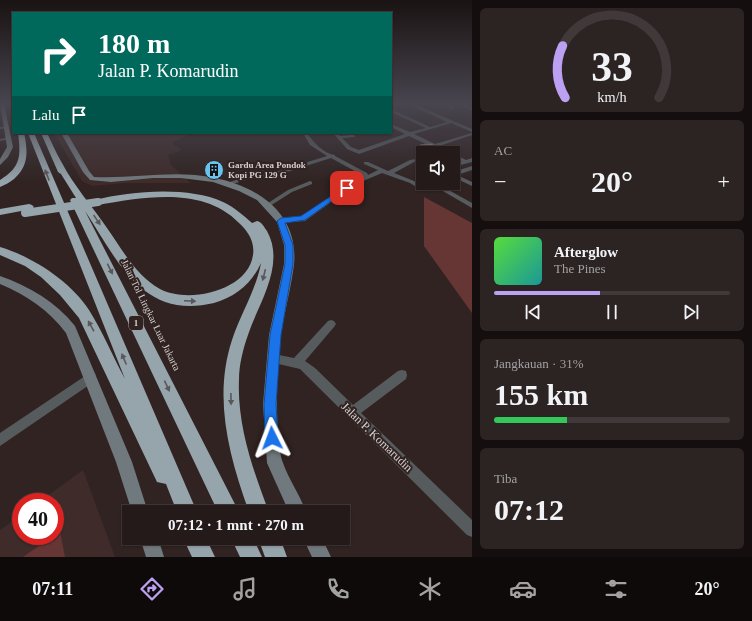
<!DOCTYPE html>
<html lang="id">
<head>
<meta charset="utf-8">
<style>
	:root { --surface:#241a1a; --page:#2c2323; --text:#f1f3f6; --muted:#a3a1a2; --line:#413839; --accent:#bca0f2 }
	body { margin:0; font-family:"Times New Roman",serif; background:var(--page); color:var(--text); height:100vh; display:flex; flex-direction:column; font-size:15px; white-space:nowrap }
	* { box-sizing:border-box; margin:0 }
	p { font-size:13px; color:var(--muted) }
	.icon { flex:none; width:22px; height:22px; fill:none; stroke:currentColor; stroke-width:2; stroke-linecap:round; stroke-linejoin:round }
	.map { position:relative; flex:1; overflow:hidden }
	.drawer { display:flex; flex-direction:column; gap:8px; padding:8px; background:#140e0e; width:280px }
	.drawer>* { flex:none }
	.top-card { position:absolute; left:12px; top:12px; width:380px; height:122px; border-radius:0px; box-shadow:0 1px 3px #0004,0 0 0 1px var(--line); background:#00695c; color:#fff; overflow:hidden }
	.tools { position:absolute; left:416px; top:146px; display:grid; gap:8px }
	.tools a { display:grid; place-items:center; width:44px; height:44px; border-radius:0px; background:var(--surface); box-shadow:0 1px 3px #0004,0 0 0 1px var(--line); font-size:20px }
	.speed { position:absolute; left:12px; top:493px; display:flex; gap:8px; font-size:20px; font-weight:700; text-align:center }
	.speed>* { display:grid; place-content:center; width:52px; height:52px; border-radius:50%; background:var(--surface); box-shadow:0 1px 3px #0004,0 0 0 1px var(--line); line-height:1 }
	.speed .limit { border:6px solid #d22; background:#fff; color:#111 }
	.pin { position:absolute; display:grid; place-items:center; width:34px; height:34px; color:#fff; margin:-17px; border-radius:8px; box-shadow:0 2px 6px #0006 }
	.me { position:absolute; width:44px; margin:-22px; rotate:357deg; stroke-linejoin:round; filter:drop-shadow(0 0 3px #0008) }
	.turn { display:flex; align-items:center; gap:14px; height:84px; padding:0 20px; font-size:18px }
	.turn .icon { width:52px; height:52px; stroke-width:2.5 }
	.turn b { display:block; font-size:28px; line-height:34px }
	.then { display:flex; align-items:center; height:38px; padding:0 20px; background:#0003; gap:8px; font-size:15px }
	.big { font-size:30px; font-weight:600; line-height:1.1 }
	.drawer .card { flex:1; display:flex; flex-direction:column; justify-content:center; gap:6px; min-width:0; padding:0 14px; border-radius:6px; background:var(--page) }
	.drawer .dial { align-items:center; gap:0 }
	.dial svg { height:104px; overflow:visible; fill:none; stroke:var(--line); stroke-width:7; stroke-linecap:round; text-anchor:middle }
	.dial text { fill:var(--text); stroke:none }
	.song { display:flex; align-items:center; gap:12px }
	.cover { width:48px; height:48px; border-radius:6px; background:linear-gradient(135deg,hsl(110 70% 55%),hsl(180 70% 35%)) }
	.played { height:4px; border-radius:2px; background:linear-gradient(90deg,var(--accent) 45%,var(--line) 45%) }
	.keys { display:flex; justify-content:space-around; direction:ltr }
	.heat { display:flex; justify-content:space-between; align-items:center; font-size:22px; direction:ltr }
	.charge { height:6px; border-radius:3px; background:linear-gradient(90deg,#34c759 31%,var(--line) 0) }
	.trip { position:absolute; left:122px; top:505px; width:228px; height:40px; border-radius:0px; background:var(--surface); box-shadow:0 1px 3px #0004,0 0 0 1px var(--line); font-weight:600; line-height:40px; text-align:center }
	.tab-bar { display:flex; height:64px; justify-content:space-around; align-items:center; background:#0e0a0a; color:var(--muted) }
	.tab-bar .icon { width:28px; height:28px }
	.tab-bar .active { color:var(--accent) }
	.tab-bar b { font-size:18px; color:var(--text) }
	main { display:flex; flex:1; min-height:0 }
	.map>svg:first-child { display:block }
</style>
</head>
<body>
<main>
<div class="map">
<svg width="472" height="557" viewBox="0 0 472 557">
	<rect width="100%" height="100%" fill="#302322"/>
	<g fill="#3e2b2a">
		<path d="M54 133H191L172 143 182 150 168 155 171 165 191 183H126L92 186 82 181Z"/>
		<path d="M83 470 115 557H0V530L21 515V536H55V502H39Z"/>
	</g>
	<g fill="#663635">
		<path d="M424 197 472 223V313L424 246Z"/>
		<path d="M60 531 65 557H23L53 536H55Z"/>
	</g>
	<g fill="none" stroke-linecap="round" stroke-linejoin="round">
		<g fill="#565b5e" fill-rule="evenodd">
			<path d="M408 104H414L472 129V132L451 123 414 134 435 144 472 133V135L439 146 452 153C445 153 440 150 433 149L432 147 409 136 359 154 347 149 333 133H338L340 136 350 135 349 133H353L355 137 342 138 351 147 359 150 405 134 391 127V124L410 132 426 128 391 112V109L430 127 447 122Z"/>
			<path d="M442 104H448L455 108 452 109Z"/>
			<path d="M456 104H462L472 108V110Z"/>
			<path d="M9 126V128L0 129V127Z"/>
			<path d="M303 133H307C314 143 323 153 335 155V156L367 173 368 175 378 170 364 164V162H368L388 171 410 160 422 158V160L414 162 394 173 414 181 423 187 418 188 410 183 382 173 356 184 305 221 281 223 278 221 279 219 301 217 352 182 363 177 362 175 331 158 271 177H255L227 186 224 184 253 174H269L327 156 310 145Z"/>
			<path d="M9 137 11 138V139L0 141V139Z"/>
			<path d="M453 153 466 160 472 158V162L453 167V163L461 161 453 157Z"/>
			<path d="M472 166V170L457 175 472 182V186L453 177V172Z"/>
			<path d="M310 181 312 182V184L292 192 270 206H266L265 205 288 190Z"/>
			<path d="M429 183H436L472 203V208Z"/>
			<path d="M331 320 334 321 336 324 334 327 305 361 315 368 353 405 398 371 402 370 406 371 407 375 406 379 361 413 472 520V537L467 535 300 369 270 362 269 359 270 356 274 354 294 358 328 321Z"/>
			<path d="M91 372 95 373 96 377 95 381 0 446V433Z"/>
		</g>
		<g fill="#70797d" fill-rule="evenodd">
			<path d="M0 104H4L13 147 8 157 0 165V159L7 147Z"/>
			<path d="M61 133H67L89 171 94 177C135 179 174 169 215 178 259 187 299 214 294 265 291 288 285 310 281 333 278 356 277 380 277 403 277 417 278 450 283 463 289 480 300 495 306 512H289L267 463 263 404 269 335 284 264V245L277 222 257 200 239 191 213 182 181 178H153L111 182 90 180 83 172Z"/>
			<path d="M0 276C29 286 56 302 75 326L132 462 148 512H132L116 462 66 333C49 310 26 295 0 284Z"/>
			<path d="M140 538H158L164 557H146Z"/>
			<path d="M303 538H322L331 557H312Z"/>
		</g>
		<g fill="#96a4ab" fill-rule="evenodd">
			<path d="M18 133H24C28 151 29 166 14 179 10 182 5 185 0 187V180C21 167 21 156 18 133Z"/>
			<path d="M28 133H34L197 512H177L166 484 157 482 79 318 60 295 41 277 25 266 0 255V247C33 257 70 281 89 310 103 332 113 357 125 379Z"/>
			<path d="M41 133H47C52 143 56 153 62 163 74 186 92 206 107 228 122 249 136 276 160 289 188 304 248 291 253 255 255 242 248 231 239 223 203 186 144 197 98 205L93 202 95 200C131 191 188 186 223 202 234 207 243 215 252 223L257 221C262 222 264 227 267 231 286 265 258 304 248 335 243 349 239 365 239 380 237 425 253 470 269 512H249C229 456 213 398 232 340 241 313 256 290 261 263 252 283 236 297 214 303 142 320 118 261 85 211L239 512H218L70 200 72 198H76L61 174 58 172Z"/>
			<path d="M29 204 32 205 34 207 32 209 0 215V209Z"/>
			<path d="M183 538H206L215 557H192Z"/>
			<path d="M231 538H253L262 557H240Z"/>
			<path d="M258 538H280L287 557H265Z"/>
		</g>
		<path stroke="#96a4ab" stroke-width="8" d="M25 213 98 202"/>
	</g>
	<path fill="#a19392" d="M420 145 443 152 423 154 418 149Z"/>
	<path fill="#bbabaa" stroke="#837877" d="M432 144 443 152 430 153 420 145Z"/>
	<defs><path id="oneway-solid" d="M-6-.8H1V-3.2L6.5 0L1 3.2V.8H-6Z"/></defs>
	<g fill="#595759">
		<use href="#oneway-solid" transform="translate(47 175) rotate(-111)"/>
		<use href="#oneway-solid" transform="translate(97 220) rotate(56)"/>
		<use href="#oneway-solid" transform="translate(110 269) rotate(64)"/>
		<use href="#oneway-solid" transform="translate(264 275) rotate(104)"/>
		<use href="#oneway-solid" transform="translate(190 301) rotate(2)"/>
		<use href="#oneway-solid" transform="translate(91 326) rotate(-119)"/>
		<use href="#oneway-solid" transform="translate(124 359) rotate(-113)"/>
		<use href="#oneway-solid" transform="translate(167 386) rotate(65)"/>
		<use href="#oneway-solid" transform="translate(231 399) rotate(89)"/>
	</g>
	<linearGradient id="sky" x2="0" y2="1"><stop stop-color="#1a1313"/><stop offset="0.57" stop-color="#48454f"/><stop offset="1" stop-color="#48454f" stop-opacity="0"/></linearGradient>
	<rect width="472" height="182" fill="url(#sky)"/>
	<path fill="#1a73e8" stroke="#114b97" d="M345 187 350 188 305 220 285 223 293 245V264L281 335 276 404 278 438 276 443 272 445 267 443 265 438 264 404 270 335 285 264V245L277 221 281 218 301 216Z"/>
	<defs>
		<g id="building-disc" transform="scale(1)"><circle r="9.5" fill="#66c4ef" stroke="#302322"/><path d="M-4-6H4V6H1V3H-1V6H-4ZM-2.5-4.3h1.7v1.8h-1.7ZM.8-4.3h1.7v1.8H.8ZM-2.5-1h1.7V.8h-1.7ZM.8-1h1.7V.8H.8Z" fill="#111"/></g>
	</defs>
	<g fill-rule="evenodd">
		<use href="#building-disc" x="214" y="170"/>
	</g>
	<g text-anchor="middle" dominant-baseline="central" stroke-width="4" stroke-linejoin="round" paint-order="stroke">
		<g font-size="9" font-weight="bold" fill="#d7cfce" stroke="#302322" text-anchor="start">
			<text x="228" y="165">Gardu Area Pondok<tspan x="228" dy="10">Kopi PG 129 G</tspan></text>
		</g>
		<rect fill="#302322" stroke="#a59b9a" stroke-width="1" x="129" y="316" width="14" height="14" rx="3"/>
		<g font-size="9" font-weight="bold" fill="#d7cfce">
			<text x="136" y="323">1</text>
		</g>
		<g font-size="10" fill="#d7cfce" stroke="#302322">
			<text transform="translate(151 315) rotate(64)">Jalan Tol Lingkar Luar Jakarta</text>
		</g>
		<g font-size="12" fill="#d7cfce" stroke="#302322">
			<text transform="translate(377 437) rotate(44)">Jalan P. Komarudin</text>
		</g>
	</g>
</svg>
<div class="tools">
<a><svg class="icon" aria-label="sound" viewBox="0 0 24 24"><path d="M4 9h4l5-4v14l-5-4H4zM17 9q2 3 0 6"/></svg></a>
</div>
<div class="speed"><div class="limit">40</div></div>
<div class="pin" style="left:347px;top:188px;background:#d93025"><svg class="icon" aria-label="arrive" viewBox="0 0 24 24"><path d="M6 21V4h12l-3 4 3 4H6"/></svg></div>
<svg class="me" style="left:272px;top:438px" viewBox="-20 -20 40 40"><path d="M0-17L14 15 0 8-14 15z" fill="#1a73e8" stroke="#fff" stroke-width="4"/></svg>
<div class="trip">07:12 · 1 mnt · 270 m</div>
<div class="top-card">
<div class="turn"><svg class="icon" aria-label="right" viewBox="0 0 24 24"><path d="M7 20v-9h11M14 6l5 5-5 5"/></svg><div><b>180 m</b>Jalan P. Komarudin</div></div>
<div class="then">Lalu<svg class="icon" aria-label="arrive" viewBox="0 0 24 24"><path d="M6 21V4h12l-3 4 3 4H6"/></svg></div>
</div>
</div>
<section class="drawer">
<div class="card dial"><svg viewBox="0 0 100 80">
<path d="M14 69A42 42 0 1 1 86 69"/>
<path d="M14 69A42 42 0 0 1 12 29" stroke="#bca0f2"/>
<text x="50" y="56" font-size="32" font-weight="700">33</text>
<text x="50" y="72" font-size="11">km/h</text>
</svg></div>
<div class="card"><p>AC</p>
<div class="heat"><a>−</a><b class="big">20°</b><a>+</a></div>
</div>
<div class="card">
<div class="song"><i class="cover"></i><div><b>Afterglow</b><p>The Pines</p></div></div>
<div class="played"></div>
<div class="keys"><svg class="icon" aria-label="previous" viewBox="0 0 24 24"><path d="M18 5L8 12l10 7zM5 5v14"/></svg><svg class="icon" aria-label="pause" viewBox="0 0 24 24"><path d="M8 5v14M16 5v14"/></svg><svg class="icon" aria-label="next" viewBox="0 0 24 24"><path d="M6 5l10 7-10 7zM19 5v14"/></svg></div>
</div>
<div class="card"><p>Jangkauan · 31%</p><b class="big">155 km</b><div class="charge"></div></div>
<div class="card"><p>Tiba</p><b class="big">07:12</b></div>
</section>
</main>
<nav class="tab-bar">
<b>07:11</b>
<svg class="icon active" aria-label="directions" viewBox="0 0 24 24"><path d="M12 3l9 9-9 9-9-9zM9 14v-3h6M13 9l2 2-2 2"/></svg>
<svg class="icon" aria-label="music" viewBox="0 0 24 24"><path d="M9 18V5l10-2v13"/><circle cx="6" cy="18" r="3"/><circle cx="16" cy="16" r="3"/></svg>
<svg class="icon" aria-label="phone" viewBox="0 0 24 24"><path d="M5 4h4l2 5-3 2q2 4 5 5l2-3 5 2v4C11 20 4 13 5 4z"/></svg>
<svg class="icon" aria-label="climate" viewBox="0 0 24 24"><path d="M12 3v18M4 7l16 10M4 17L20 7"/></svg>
<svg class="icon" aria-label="car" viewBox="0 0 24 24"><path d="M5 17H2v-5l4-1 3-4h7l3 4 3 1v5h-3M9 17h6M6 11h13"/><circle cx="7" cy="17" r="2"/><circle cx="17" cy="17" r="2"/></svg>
<svg class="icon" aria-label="filters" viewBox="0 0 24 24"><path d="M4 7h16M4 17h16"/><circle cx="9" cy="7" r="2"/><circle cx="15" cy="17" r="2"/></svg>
<b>20°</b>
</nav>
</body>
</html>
